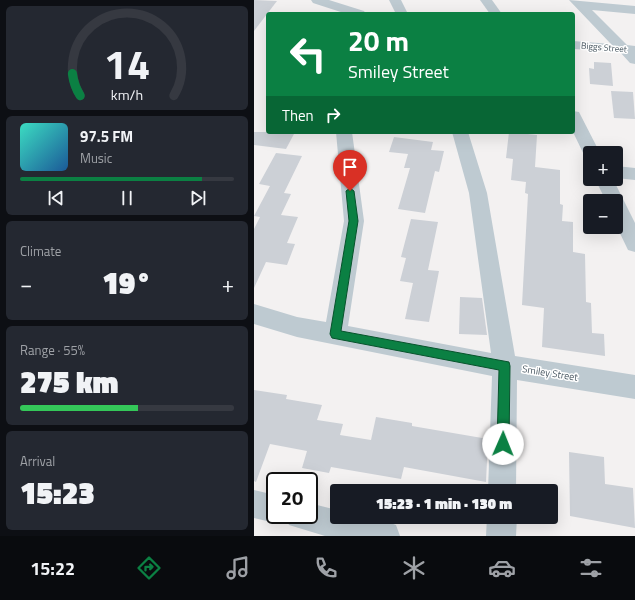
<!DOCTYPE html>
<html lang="en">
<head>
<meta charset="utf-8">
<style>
	:root { --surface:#171b24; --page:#242831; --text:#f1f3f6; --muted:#9ea1a6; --line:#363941; --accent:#0b8043 }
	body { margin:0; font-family:"Titillium Web",sans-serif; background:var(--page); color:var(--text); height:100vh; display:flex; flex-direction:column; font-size:15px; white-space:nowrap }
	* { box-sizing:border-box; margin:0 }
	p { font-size:13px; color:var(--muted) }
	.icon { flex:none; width:22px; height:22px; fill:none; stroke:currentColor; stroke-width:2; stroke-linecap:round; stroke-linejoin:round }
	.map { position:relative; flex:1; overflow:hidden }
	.panel { display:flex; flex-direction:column; gap:6px; padding:6px; background:#0d0f14; width:254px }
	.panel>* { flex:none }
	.banner { position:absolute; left:12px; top:12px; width:309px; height:122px; border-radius:4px; box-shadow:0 4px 16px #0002; background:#0b8043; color:#fff; overflow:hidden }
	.fabs { position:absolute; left:329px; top:146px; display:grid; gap:8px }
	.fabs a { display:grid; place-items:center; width:40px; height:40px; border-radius:4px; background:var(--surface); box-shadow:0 4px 16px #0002; font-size:20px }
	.speed { position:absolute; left:12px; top:472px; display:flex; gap:8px; font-size:20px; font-weight:700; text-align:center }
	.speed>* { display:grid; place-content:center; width:52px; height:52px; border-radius:50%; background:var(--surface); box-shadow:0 4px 16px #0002; line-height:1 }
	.speed .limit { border:2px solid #111; border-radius:6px; background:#fff; color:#111 }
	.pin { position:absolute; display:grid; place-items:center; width:34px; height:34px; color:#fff; margin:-41px -17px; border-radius:50% 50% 50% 0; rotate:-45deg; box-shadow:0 0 4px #0007 }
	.pin .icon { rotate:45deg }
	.me { position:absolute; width:44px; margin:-22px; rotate:1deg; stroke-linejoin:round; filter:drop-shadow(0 0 3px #0008) }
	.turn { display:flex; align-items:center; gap:14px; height:84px; padding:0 16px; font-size:18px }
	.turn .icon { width:52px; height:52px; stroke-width:2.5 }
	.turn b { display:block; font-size:28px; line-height:34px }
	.then { display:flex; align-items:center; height:38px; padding:0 16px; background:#0003; gap:8px; font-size:15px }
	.big { font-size:30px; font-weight:800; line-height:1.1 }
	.panel .tile { flex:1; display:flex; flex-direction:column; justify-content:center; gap:6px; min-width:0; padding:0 14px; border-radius:6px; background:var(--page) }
	.panel .dial { align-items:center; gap:0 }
	.dial svg { height:104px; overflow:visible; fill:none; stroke:var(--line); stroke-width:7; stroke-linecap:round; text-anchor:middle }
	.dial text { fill:var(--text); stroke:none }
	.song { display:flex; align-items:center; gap:12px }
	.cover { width:48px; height:48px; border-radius:6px; background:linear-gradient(135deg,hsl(170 70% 55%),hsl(210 70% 35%)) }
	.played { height:4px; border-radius:2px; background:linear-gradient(90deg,var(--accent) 85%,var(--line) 85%) }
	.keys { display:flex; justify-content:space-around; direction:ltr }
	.heat { display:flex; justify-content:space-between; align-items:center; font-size:22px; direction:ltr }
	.charge { height:6px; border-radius:3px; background:linear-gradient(90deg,#34c759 55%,var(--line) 0) }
	.trip { position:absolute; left:76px; top:484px; width:228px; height:40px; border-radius:4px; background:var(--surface); box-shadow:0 4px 16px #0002; font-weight:800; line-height:40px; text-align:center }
	.menu { display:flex; height:64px; justify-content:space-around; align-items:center; background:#090b0e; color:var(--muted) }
	.menu .icon { width:28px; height:28px }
	.menu .active { color:var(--accent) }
	.menu b { font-size:18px; color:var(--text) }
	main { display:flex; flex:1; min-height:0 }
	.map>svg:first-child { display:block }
</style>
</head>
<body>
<main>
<section class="panel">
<div class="tile dial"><svg viewBox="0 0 100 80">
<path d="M14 69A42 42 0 1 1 86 69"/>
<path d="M14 69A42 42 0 0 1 8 52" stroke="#0b8043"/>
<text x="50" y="56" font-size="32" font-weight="700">14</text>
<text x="50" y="72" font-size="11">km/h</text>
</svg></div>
<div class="tile">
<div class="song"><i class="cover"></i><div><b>97.5 FM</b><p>Music</p></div></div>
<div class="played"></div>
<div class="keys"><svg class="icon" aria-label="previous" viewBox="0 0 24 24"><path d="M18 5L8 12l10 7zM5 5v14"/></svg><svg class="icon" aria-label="pause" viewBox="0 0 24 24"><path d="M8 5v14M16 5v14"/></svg><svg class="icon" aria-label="next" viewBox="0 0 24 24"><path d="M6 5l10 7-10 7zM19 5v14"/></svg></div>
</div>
<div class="tile"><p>Climate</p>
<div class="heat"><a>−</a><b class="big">19°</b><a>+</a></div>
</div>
<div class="tile"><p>Range · 55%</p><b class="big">275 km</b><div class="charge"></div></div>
<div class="tile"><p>Arrival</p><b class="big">15:23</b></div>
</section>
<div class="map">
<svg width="381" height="536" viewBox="0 0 381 536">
	<rect width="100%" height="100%" fill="#f3f1f1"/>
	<g fill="#ccd0d6">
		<path d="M0 0 23 1 0 31Z"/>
		<path d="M340 62 357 63 359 86 336 84 335 68 340 69Z"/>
		<path d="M357 91 379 92 381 119 360 118Z"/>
		<path d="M0 132H41L32 149 0 145Z"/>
		<path d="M255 132 283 135 281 167 306 170V204L309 205 308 221 319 222V252L331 254 332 302 337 303 338 333 350 334 351 356 288 347 290 308 268 305 274 194 271 193 272 182 257 180 259 159 252 158Z"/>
		<path d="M140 137 179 142 177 150 190 151 185 172 181 171 171 213 144 209 156 168H150L154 154 135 152Z"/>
		<path d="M22 153 48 156 30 193 37 194 27 215 44 217 33 243 41 244 33 265 12 262 0 288V229L6 217 0 216 16 186 5 184Z"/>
		<path d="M157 219 184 222 174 270 185 271 175 322 151 319 159 283 146 281 152 258 147 257Z"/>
		<path d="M206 297 228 298 233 335 205 334Z"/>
		<path d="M0 390 33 395 32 399 68 405 63 420 89 424 86 435 117 440 122 417 158 423V426L234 439 232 482 150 467 147 479 77 467 75 473 48 468 53 451 16 444 2 482 0 481Z"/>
		<path d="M315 452 350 457 351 484 379 488 381 528 316 516Z"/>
	</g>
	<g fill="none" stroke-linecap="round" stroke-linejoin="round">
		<g fill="#becad1" fill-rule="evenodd">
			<path d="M57 0H75L110 11 112 14H93L59 3Z"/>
			<path d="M135 0H147L154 14H142Z"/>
			<path d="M226 0H238L248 14H236Z"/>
			<path d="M315 0 381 6V14L338 10 373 45 381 46V64L376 63 366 52 319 49V41L357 44Z"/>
			<path d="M319 111 325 112 327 116 346 153H336V159L331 157 319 132Z"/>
			<path d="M82 132H98L110 221 94 326 237 353 215 193 198 132H214L233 193 261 356 381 375V399L263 380 262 491H234L238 376 43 337 0 324V304L43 317 72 322 90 221Z"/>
			<path d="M362 166 381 168V180L362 178Z"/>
			<path d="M341 179H359L381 223V252L374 250 362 225V201H352Z"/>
			<path d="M0 490 21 495V515H55V503L83 510V517C104 517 122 517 142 525L146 536H71L35 525 32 518 21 523 0 518Z"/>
			<path d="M233 517H263L262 536H232Z"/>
		</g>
	</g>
	<path fill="#0b8043" stroke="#07532c" d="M96 188 100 191 104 221 87 331 255 362 256 366 255 444 253 448 249 450 245 448 243 444 245 370 78 338 76 334 95 221 92 191Z"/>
	<g text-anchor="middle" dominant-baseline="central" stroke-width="3" stroke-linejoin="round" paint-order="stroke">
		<g font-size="9" fill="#475660" stroke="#fff">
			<text transform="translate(350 47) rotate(5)">Biggs Street</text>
		</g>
		<g font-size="10" fill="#475660" stroke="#fff">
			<text transform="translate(296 373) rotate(9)">Smiley Street</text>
		</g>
	</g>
</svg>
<div class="fabs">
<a>+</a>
<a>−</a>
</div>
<div class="speed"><div class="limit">20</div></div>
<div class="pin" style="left:96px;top:191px;background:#d93025"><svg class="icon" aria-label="arrive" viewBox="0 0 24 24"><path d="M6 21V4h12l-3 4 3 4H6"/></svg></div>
<svg class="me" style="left:249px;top:444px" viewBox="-20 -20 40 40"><circle r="19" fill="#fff"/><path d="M0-13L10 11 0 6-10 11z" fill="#0b8043"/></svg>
<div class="trip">15:23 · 1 min · 130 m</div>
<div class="banner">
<div class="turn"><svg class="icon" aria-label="left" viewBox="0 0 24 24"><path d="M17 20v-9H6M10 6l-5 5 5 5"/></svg><div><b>20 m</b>Smiley Street</div></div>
<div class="then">Then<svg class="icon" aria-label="right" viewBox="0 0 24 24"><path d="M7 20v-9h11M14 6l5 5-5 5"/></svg></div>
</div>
</div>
</main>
<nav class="menu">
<b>15:22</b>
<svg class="icon active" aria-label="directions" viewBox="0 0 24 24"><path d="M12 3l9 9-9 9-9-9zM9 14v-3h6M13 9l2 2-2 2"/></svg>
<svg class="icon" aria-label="music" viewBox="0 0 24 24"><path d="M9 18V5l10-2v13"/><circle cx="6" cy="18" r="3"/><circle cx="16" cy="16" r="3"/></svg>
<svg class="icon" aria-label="phone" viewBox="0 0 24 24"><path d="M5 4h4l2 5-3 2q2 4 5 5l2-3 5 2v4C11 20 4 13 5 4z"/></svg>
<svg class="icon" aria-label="climate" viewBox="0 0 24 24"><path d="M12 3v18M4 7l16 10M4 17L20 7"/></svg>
<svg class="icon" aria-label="car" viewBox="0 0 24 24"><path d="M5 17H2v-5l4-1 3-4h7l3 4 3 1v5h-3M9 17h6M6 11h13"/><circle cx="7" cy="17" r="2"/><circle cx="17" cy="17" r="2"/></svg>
<svg class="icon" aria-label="filters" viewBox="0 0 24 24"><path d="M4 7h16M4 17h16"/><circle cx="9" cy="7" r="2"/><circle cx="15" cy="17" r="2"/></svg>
</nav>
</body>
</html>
